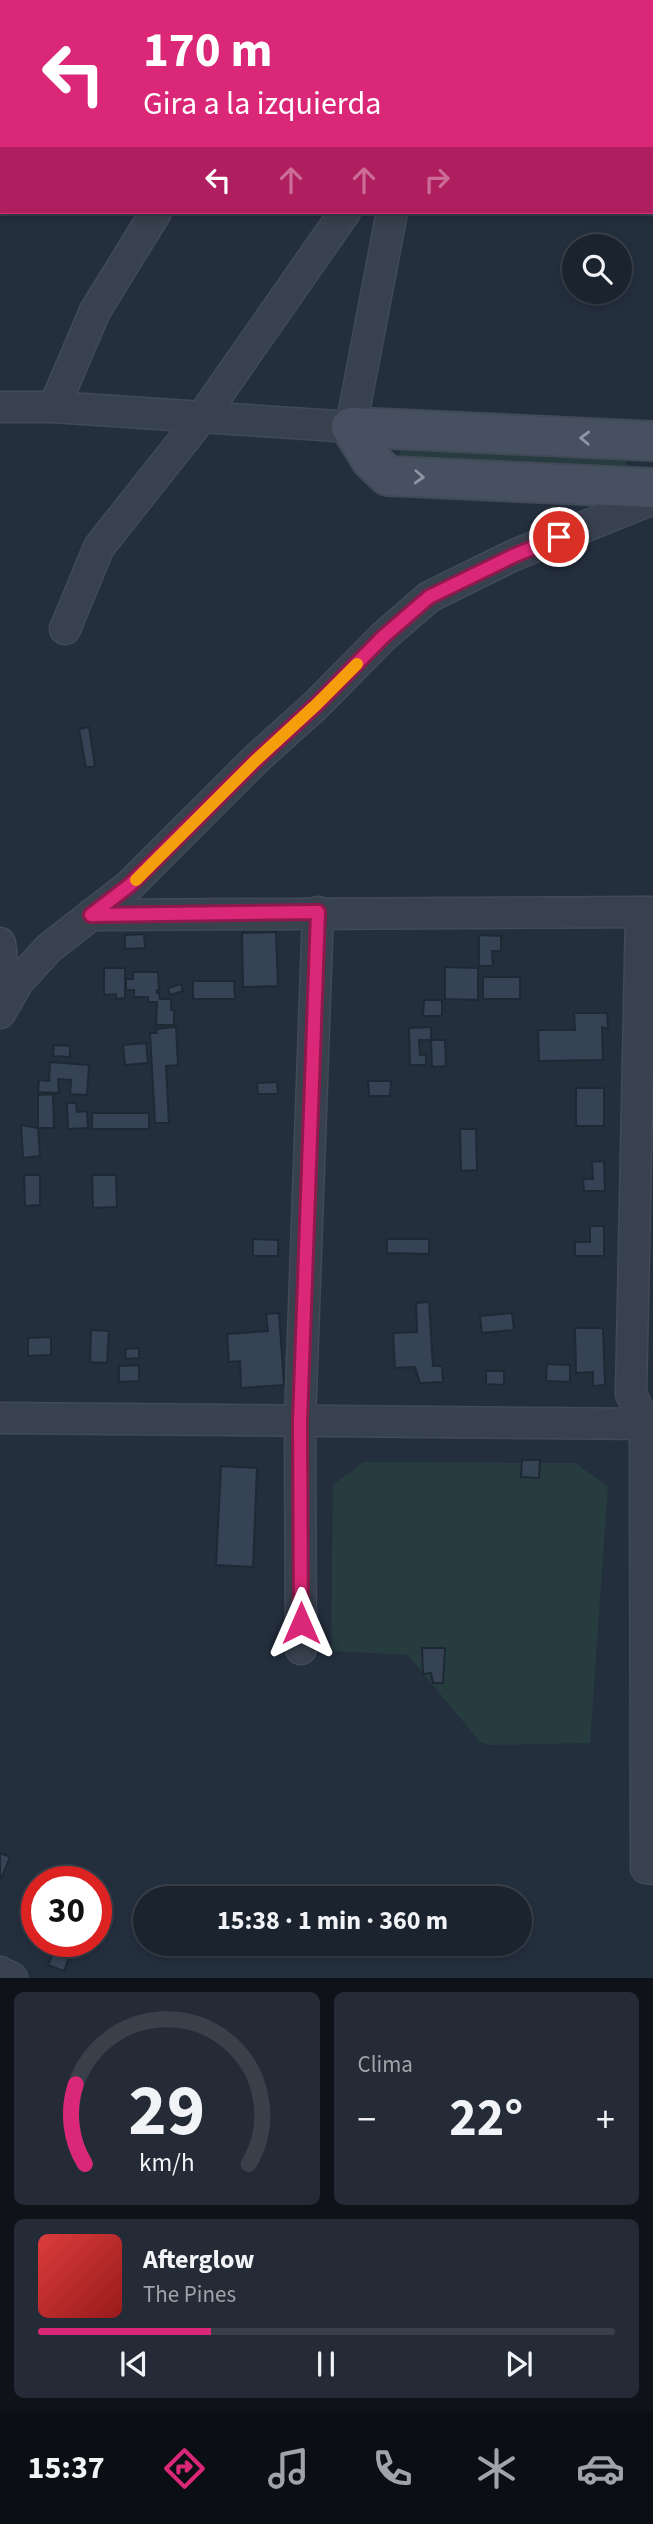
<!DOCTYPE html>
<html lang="es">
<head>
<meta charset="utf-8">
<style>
	:root { --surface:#1b232e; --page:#242b36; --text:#f1f3f6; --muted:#a0a4aa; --line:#39404a; --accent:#db2777 }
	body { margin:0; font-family:"Source Sans 3",sans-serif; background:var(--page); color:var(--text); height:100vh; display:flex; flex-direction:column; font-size:26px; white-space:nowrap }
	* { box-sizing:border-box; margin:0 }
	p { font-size:23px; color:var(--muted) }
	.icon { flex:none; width:38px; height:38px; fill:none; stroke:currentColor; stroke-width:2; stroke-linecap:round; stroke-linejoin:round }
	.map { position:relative; height:1978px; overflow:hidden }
	.panel { display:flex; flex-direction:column; gap:14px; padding:14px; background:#0f1319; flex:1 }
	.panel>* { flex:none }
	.hud { position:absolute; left:0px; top:0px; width:654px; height:214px; box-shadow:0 4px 10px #0003,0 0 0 2px var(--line); background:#db2777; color:#fff; overflow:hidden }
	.controls { position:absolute; left:562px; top:234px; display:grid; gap:14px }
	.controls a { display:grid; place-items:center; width:70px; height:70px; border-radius:50%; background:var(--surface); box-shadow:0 4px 10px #0003,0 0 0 2px var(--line); font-size:35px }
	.speed { position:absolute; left:21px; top:1866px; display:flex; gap:14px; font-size:35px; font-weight:700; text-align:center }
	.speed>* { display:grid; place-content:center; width:91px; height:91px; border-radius:50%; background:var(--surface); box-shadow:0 4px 10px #0003,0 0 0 2px var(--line); line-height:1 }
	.speed .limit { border:10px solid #d22; background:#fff; color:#111 }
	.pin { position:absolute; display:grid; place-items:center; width:60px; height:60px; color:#fff; margin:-30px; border:4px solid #fff; border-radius:50%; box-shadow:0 2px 7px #0007 }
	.me { position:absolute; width:77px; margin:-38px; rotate:0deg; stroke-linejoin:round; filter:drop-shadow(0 0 5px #0008) }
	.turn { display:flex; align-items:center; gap:24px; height:147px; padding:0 28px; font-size:32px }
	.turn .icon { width:91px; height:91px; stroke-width:2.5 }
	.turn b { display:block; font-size:49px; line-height:60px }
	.lanes { display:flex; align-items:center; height:66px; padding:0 28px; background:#0003; justify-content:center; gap:35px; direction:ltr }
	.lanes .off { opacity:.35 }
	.big { font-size:52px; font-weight:700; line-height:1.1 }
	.panel .card { flex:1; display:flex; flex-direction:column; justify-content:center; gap:10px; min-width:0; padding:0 24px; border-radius:10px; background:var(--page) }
	.panel .dial { align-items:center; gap:0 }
	.dial svg { height:182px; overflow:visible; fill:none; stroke:var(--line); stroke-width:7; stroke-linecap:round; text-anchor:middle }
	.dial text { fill:var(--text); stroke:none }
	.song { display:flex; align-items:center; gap:21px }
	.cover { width:84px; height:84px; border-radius:10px; background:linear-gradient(135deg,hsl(0 70% 55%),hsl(0 70% 35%)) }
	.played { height:7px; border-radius:4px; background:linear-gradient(90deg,var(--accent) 30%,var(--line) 30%) }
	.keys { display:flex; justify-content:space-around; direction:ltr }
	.heat { display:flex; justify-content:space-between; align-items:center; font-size:38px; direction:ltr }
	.panel .tiles { flex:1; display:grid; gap:14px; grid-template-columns:1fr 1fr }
	.card:last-child { grid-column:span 2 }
	.trip { position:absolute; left:133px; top:1886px; width:399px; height:70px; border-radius:35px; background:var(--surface); box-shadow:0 4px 10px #0003,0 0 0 2px var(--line); font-weight:700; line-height:70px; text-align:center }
	.tab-bar { display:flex; height:112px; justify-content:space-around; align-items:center; background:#0b0e12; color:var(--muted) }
	.tab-bar .icon { width:49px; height:49px }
	.tab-bar .current { color:var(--accent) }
	.tab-bar b { font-size:32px; color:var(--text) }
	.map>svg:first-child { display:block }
</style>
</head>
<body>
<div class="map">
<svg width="653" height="1978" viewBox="0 0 653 1978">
	<rect width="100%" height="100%" fill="#242f3e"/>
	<g fill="#263c3f">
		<path d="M400 447 627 456 626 467 400 457Z"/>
		<path d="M363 1462 575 1463 608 1486 590 1743 490 1745 480 1742 408 1655 331 1651 333 1485Z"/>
	</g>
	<g fill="#364354" stroke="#1f2835" stroke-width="2">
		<path d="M89 727 95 766 86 768 79 729Z"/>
		<path d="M276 932 278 986 243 987 242 933Z"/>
		<path d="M144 934 145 948 125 949V935Z"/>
		<path d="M479 935 501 936V951H492L493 966H479Z"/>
		<path d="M445 967 478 968V1000L445 999Z"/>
		<path d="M104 968H125V998L116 999V994L104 995Z"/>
		<path d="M133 972H158L159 990H157V993H159L160 999H171V1010H174V1025H156L157 1002H148V997H134V990H126V979H133Z"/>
		<rect x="483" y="977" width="37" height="22"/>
		<path d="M193 981H234L235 999H193Z"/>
		<path d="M181 984 183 991 170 995 168 988Z"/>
		<path d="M424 1000H442V1016H423Z"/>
		<path d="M574 1013H607L608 1029 602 1027 603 1060 539 1061 538 1030H575Z"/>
		<path d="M176 1027 178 1065 166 1066 169 1123H155L150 1033H157L156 1029Z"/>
		<path d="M431 1027V1040H419L420 1055H426V1065H410L409 1028Z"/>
		<path d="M431 1040H445L446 1066 432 1067Z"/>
		<path d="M146 1043 148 1063 125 1065 123 1045Z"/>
		<path d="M54 1045 70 1046V1057L53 1056Z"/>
		<path d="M50 1062 89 1065 87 1095 70 1094 71 1080 58 1079 59 1093 38 1092 39 1080 49 1081Z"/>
		<path d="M368 1081H391L390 1096H369Z"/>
		<path d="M277 1082 278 1094H258L257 1083Z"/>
		<rect x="576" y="1088" width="28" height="38"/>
		<path d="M53 1094 54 1128H38V1095Z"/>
		<path d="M67 1103H76L77 1112 87 1111 88 1128 68 1129Z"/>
		<rect x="92" y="1113" width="57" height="16"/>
		<path d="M21 1125 38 1128 40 1156 23 1158Z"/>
		<path d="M460 1129H476L477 1170 461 1171Z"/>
		<path d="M604 1161 605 1191H584L583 1179H593L592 1162Z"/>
		<path d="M24 1175H40V1205L25 1206Z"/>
		<path d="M92 1175H116L117 1207 93 1208Z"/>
		<path d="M590 1226H604V1256H575V1242H590Z"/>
		<path d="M253 1239 278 1240V1256H253Z"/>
		<path d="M387 1239H429V1254L387 1253Z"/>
		<path d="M429 1302 433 1366H442L443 1382 420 1383 415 1367 395 1368 393 1333 417 1332 416 1303Z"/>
		<path d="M279 1313 284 1385 241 1388 240 1361 229 1362 227 1334 268 1331 266 1314Z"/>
		<path d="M512 1313 514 1330 482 1333 480 1316Z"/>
		<path d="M575 1328H603L605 1385 593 1386V1372L576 1373Z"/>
		<path d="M91 1330 109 1331 107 1363 90 1362Z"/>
		<path d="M51 1337V1355L28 1356V1338Z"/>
		<path d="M139 1348V1358L126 1359 125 1349Z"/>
		<path d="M547 1364 570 1365V1382L546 1381Z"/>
		<path d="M139 1365V1381L119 1382V1366Z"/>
		<path d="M486 1371H504V1385L486 1384Z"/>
		<path d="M522 1460H540L539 1478 521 1477Z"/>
		<path d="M221 1466 257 1468 253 1567 216 1565Z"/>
		<path d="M422 1648H445L443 1683H433L431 1673 423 1674Z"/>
		<path d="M0 1853 10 1857 0 1882Z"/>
		<path d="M56 1872 72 1878 71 1881H53Z"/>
		<path d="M58 1941H75L64 1971 48 1965Z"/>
	</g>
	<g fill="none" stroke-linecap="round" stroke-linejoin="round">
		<g stroke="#414a57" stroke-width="33">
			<g id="street">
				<path d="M148 2 149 0"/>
				<path d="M284 2 285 0"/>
				<path d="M470 2 471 0"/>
				<path d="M0 165 2 163"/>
				<path d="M0 407H54L351 427 392 212"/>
				<path d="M54 407 95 311 156 212"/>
				<path d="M65 629 99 547 202 417 345 212"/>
				<path d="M641 912 631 1394 645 1424 646 1868 653 1869"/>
				<path d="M91 915 653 912"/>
				<path d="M0 943 7 1001"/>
				<path d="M0 1013 18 982 49 948 130 885 255 760 317 704 383 637 429 597 512 556 653 499"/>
				<path d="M0 1418 653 1424"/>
				<path d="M301 1649 300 1421 318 912"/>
				<path d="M0 1972 12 1978"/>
			</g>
		</g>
		<g stroke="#414a57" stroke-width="42">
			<g id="secondary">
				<path d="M351 427 371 460 388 476 653 488"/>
				<path d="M351 427 653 441"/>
			</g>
		</g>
		<use href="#street" stroke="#38414e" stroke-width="30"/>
		<use href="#secondary" stroke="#465061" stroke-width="38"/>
	</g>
	<defs><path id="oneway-chevron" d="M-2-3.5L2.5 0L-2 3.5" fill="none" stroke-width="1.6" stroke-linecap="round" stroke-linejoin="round" transform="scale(1.75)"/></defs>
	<g stroke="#8e96a5">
		<use href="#oneway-chevron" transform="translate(585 438) rotate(-178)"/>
		<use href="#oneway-chevron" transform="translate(419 477) rotate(3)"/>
	</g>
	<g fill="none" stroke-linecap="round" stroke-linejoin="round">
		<g stroke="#8e194d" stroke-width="18">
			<path id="route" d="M301 1623 300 1421 318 912 91 915 130 885 255 761 317 704 383 637 429 597 513 556 559 537"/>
		</g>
		<use href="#route" stroke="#db2777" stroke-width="12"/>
		<path stroke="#f59e0b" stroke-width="12" d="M136 880 255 761 317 704 357 664"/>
	</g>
</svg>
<div class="controls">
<a><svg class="icon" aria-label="search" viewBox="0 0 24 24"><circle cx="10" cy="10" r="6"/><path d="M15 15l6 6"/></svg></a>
</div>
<div class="speed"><div class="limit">30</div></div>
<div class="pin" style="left:559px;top:537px;background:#d93025"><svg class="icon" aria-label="arrive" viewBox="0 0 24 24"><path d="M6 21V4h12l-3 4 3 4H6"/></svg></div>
<svg class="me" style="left:301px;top:1623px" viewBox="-20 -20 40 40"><path d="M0-17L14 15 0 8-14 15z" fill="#db2777" stroke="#fff" stroke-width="4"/></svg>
<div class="trip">15:38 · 1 min · 360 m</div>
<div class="hud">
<div class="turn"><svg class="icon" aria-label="left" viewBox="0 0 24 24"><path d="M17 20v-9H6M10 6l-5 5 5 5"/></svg><div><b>170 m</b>Gira a la izquierda</div></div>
<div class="lanes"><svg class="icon" aria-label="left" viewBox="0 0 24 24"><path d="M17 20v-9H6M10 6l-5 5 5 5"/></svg><svg class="icon off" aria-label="ahead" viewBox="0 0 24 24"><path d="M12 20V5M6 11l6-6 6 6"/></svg><svg class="icon off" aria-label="ahead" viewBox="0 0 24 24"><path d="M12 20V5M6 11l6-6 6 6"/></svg><svg class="icon off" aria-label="right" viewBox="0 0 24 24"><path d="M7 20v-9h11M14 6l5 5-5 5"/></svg></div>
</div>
</div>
<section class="panel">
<div class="tiles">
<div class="card dial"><svg viewBox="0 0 100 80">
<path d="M14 69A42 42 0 1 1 86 69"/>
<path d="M14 69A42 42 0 0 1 10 34" stroke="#db2777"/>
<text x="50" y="56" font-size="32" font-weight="700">29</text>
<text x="50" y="72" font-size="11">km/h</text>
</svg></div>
<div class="card"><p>Clima</p>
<div class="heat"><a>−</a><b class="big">22°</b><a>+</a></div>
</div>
<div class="card">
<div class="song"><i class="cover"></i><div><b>Afterglow</b><p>The Pines</p></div></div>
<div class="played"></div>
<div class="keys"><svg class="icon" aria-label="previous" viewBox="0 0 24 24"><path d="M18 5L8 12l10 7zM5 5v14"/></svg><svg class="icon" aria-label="pause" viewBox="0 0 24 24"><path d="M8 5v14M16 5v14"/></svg><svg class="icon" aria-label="next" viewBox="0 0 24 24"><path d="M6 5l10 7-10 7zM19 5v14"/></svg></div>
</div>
</div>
</section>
<nav class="tab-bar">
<b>15:37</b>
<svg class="icon current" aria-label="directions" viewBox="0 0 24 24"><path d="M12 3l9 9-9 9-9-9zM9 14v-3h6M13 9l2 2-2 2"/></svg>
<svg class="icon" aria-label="music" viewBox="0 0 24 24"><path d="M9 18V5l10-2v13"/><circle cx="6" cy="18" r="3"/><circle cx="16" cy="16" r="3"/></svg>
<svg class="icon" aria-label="phone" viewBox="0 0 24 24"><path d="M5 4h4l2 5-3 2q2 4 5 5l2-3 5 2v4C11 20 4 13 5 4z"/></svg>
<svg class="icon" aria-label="climate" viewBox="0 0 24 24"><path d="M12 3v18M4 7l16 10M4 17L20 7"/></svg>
<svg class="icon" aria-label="car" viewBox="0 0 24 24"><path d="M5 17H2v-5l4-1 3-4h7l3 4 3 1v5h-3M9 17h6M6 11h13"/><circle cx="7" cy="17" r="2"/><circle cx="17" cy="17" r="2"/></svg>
</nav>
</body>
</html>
